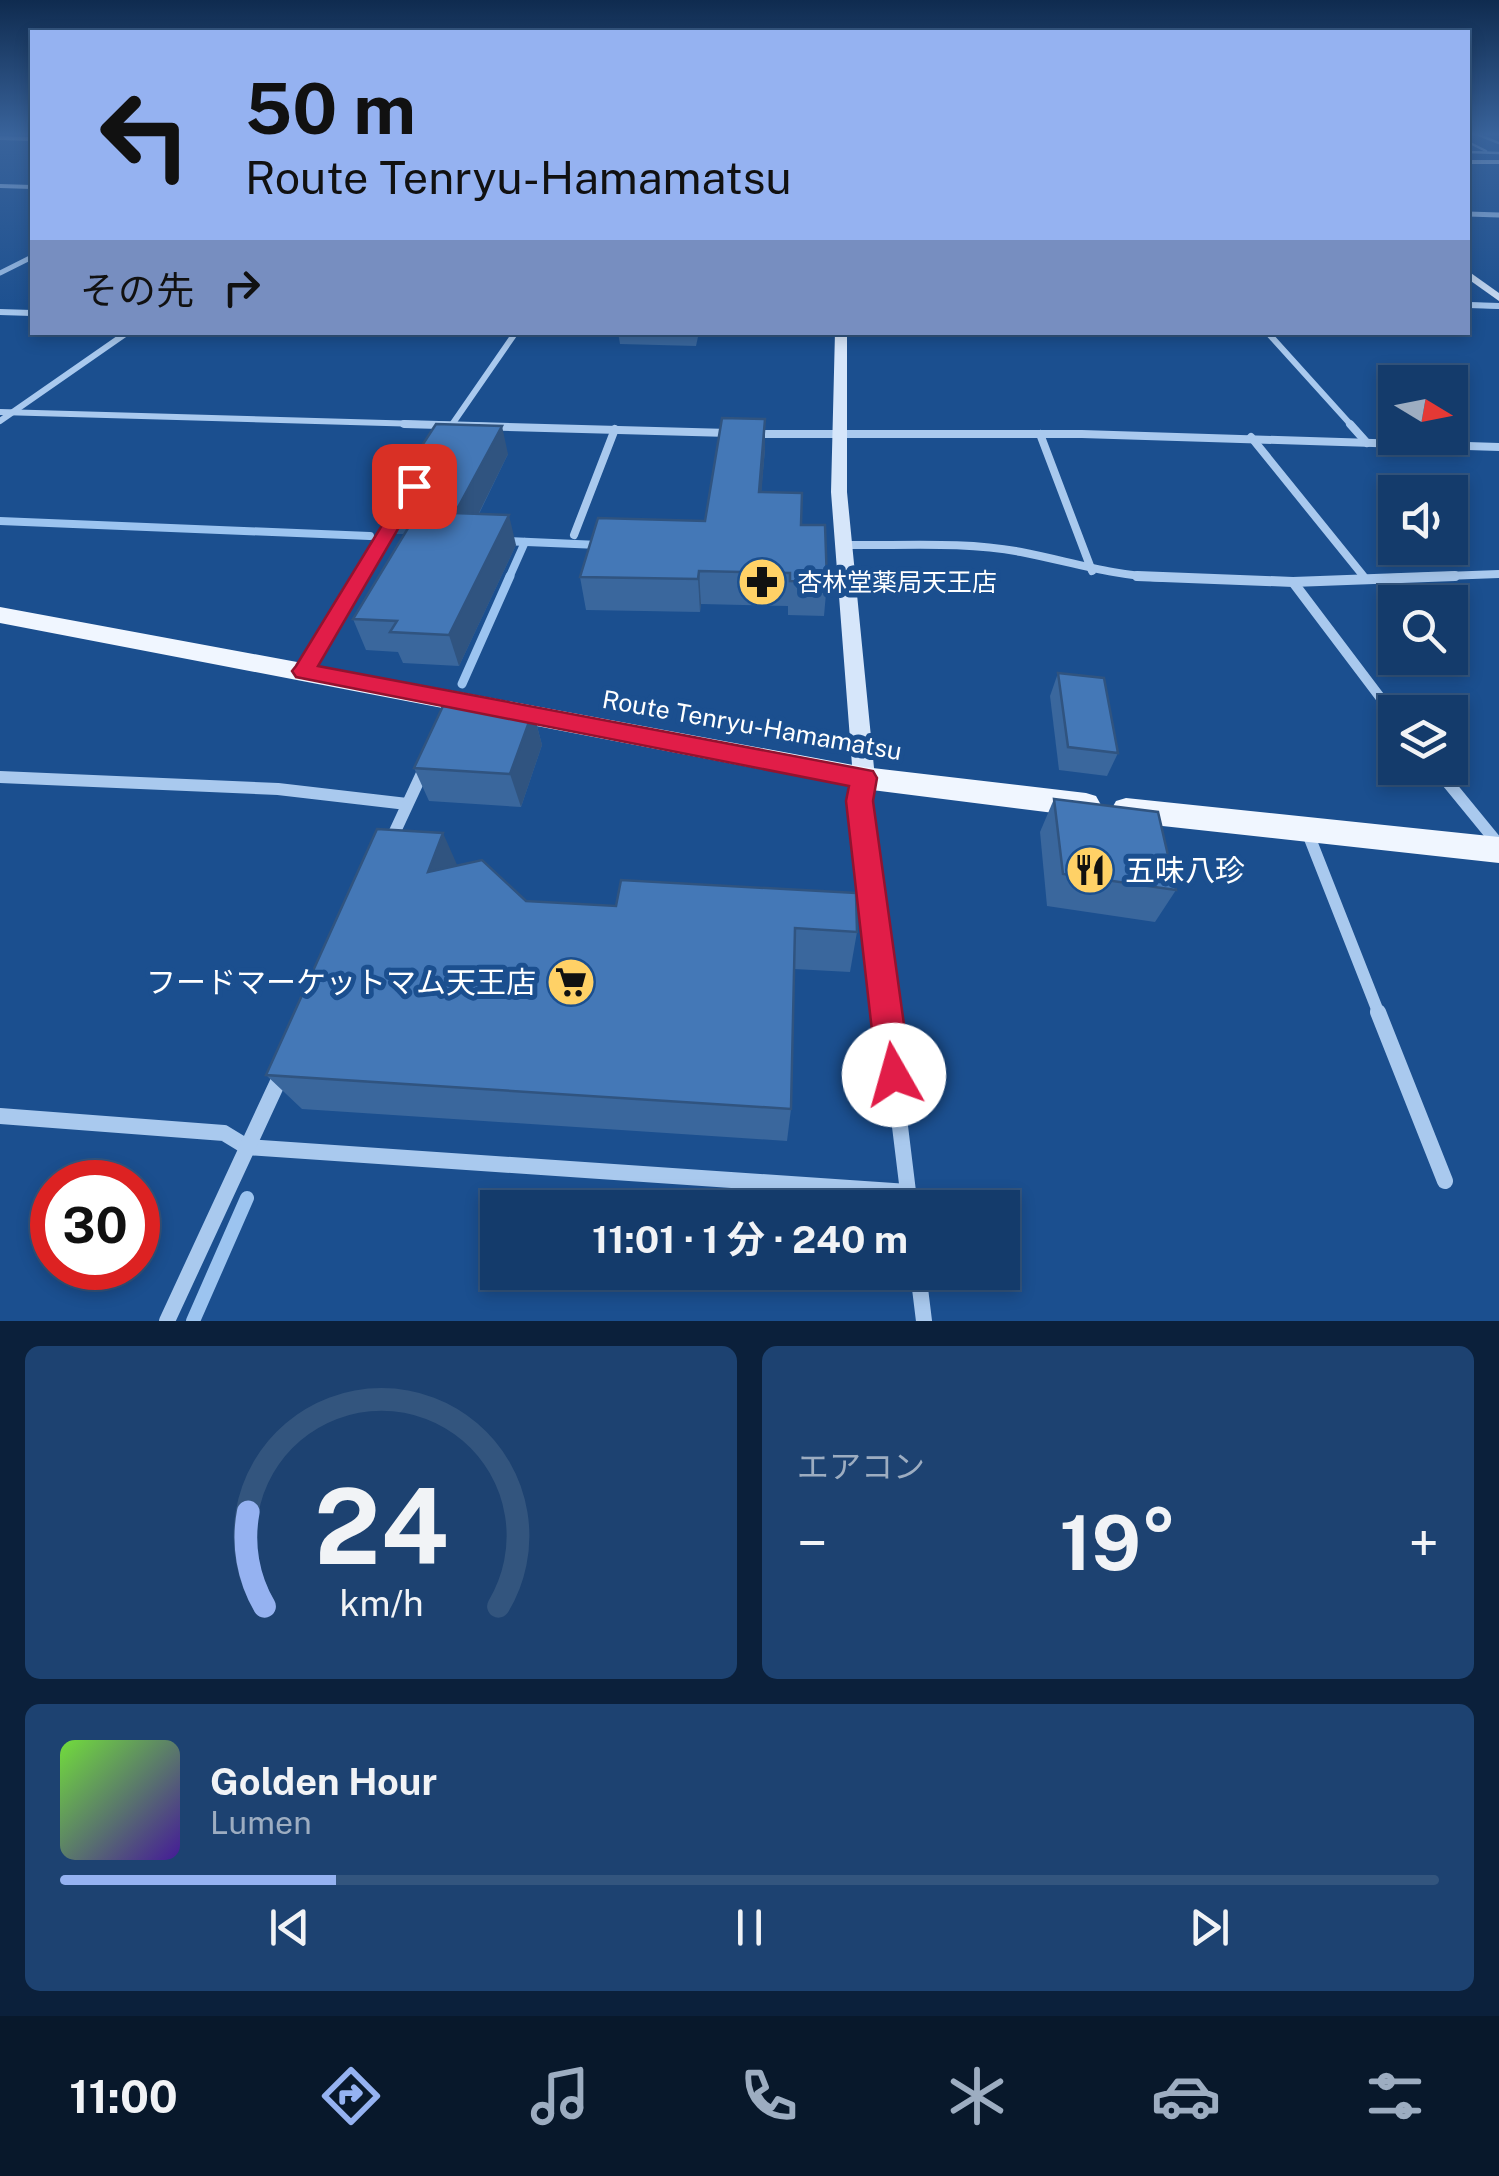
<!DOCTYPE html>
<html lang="ja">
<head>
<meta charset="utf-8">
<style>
	:root { --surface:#143b6b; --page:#1d4271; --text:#f1f3f6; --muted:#9dadc1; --line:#33557e; --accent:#95b2f1 }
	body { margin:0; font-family:"Public Sans","Noto Sans JP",sans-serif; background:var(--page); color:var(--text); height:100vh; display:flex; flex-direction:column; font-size:38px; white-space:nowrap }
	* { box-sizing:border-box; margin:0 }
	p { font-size:32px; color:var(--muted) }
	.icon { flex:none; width:55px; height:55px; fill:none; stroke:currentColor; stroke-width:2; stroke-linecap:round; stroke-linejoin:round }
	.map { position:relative; height:1321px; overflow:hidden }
	.sheet { display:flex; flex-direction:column; gap:25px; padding:25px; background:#0b203b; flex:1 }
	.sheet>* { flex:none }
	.top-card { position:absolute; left:30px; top:30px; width:1440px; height:305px; border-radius:0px; box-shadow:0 5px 15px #0003,0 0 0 2px var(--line); background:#95b2f1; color:#111; overflow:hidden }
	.needle { width:65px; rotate:100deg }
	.buttons { position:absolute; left:1378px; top:365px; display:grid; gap:20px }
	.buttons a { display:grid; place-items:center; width:90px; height:90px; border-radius:0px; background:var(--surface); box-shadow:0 5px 15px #0003,0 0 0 2px var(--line); font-size:50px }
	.speed { position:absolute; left:30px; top:1160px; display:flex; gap:20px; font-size:50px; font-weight:700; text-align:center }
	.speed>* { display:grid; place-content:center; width:130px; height:130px; border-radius:50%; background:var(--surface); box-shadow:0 5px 15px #0003,0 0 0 2px var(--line); line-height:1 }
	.speed .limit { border:15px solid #d22; background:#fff; color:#111 }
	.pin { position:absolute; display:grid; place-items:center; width:85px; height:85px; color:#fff; margin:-42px; border-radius:20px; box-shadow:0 5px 15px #0006 }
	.me { position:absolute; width:110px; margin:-55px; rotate:353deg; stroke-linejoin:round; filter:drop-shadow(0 0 8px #0008) }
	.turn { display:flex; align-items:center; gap:35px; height:210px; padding:0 50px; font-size:45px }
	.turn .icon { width:130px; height:130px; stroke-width:2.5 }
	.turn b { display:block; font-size:70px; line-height:85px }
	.then { display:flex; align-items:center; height:95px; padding:0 50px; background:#0003; gap:20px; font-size:38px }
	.big { font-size:75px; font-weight:700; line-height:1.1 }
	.sheet .card { flex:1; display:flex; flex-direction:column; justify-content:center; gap:15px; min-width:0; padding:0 35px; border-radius:15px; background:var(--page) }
	.sheet .dial { align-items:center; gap:0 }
	.dial svg { height:260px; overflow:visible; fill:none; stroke:var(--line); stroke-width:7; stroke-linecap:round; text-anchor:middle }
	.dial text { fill:var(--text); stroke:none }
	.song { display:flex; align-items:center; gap:30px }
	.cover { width:120px; height:120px; border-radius:15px; background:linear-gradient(135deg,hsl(100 70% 55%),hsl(260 70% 35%)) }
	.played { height:10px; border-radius:5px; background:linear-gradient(90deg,var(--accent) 20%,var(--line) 20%) }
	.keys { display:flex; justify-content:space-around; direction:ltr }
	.heat { display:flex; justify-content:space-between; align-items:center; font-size:55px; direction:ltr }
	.sheet .tiles { flex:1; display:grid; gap:25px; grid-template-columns:1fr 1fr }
	.card:last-child { grid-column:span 2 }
	.trip { position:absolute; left:480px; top:1190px; width:540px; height:100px; border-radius:0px; background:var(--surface); box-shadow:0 5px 15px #0003,0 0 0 2px var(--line); font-weight:700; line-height:100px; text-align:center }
	.dock { display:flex; height:160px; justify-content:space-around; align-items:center; background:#08182b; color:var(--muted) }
	.dock .icon { width:70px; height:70px }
	.dock .current { color:var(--accent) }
	.dock b { font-size:45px; color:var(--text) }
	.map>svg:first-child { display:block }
</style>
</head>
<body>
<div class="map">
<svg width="1499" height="1321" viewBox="0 0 1499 1321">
	<rect width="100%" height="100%" fill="#1b4f8f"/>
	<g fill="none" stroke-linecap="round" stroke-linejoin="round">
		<g stroke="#9cc4f0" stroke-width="8">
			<path d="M0 521 370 536"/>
			<path d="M505 541 599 545"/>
			<path d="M509 578 525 542"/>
		</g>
		<path stroke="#9cc4f0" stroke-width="9" d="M462 684 510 576"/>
		<path stroke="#9cc4f0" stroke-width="14" d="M193 1321 247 1198"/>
		<g stroke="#a9c9ee" stroke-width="2.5">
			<path d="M1479 135 1499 143"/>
			<path d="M1468 142 1486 151"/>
			<path d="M1468 152 1499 153"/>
		</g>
		<path stroke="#a9c9ee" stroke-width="4" d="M0 186 32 187"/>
		<g stroke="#a9c9ee" stroke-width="5">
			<path d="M1468 214 1499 215"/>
			<path d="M0 273 32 257"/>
			<path d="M1468 305 1499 306"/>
		</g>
		<g stroke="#a9c9ee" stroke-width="6">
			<path d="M1468 305 1499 306"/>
			<path d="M0 312 32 313"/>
			<path d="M1267 332 1352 426"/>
			<path d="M0 412 491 426"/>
			<path d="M0 421 128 332"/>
			<path d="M451 426 516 332"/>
		</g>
		<g stroke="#a9c9ee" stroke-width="8">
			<path d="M404 424 729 433"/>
			<path d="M1350 424 1367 443"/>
			<path d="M756 434H1082L1499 447"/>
			<path d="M1040 434 1092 571"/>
			<path d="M1251 437 1365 578"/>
			<path d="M574 535 615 429"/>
			<path d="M843 545C901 546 964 541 1021 552 1072 562 1113 576 1166 578"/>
			<path d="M359 578 398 513"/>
			<path d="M1391 578 1499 574"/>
		</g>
		<g stroke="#a9c9ee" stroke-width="10">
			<path d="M1137 576 1293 582 1455 576"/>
			<path d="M1293 582 1395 717"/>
			<path d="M304 671 361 576"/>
		</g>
		<g stroke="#a9c9ee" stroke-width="12">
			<path d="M1436 768 1499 845"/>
			<path d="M0 777 278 789 407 804"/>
			<path d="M864 778 860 801 886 1014"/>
			<path d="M1307 831 1379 1014"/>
			<path d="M391 840 424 769"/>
		</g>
		<g stroke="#a9c9ee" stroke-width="16">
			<path d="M886 1012 910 1208"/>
			<path d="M1378 1012 1445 1181"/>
			<path d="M0 1116 224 1133 247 1147 908 1192"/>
			<path d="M918 1272 924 1321"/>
			<path d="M167 1321 282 1073"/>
		</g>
		<g fill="#d6e6fa" fill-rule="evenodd">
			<path d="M0 136 32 137V141L0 140Z"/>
			<rect x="1468" y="160" width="31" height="4"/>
			<path d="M1468 271 1499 293V301L1468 279Z"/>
			<path d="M835 332H847V492L875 778 872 784 864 787 856 784 853 778 831 492Z"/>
		</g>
		<g fill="#f0f6ff" fill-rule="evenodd">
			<path d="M0 607 864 767 1086 793 1096 796 1101 805 1096 814 1086 817 864 789 0 623Z"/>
			<path d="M1126 798 1499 837V863L1126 822 1116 819 1111 810 1116 801Z"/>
		</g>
	</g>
	<g fill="#3a679d">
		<path d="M618 332H699L696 346 620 344Z"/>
		<path d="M765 449 761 492 801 525 827 582 824 616 788 615V606L701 604 700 612 586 610 580 577 705 521Z"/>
		<path d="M508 454 479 514 516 545 459 666 403 663 398 652 366 650 353 619 404 534H395L384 504Z"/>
		<path d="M1058 673 1118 753 1107 776 1059 770 1050 696Z"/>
		<path d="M533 711 542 745 521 807 429 801 414 768Z"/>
		<path d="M1054 799 1176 890 1155 922 1047 906 1040 832Z"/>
		<path d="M457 865 526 901 857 932 850 972 794 969 791 1109 787 1141 302 1109 266 1075Z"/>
	</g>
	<g fill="#305480">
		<path d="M765 419V449L759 524V492Z"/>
		<path d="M502 426 508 454 464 543 455 513Z"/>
		<path d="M509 515 516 545 459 666 449 635Z"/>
		<path d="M699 571 701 604 700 612 698 579Z"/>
		<path d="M533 711 542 745 521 807 510 774Z"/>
		<path d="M443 833 462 876 428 872Z"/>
	</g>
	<g fill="#4478b7" stroke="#305480" stroke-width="2.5">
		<path d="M722 418 765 419 759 492 802 493 801 525H825L827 582 790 581V573L699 571 698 579 580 577 598 518 705 521Z"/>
		<path d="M436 424 502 426 455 513 509 515 449 635 390 632 397 621 353 619 422 505 384 504Z"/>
		<path d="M1058 673 1104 678 1118 753 1068 747Z"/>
		<path d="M443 706 533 711 510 774 414 768Z"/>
		<path d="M1054 799 1158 812 1176 890 1063 874Z"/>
		<path d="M377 829 443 833 428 872 482 860 526 901 616 906 621 880 856 893 857 932 795 928 791 1109 266 1075Z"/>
	</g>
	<linearGradient id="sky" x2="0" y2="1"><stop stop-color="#0f2b4f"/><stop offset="0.42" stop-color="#39639b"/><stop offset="1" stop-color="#39639b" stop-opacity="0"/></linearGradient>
	<rect width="1499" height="320" fill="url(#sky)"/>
	<path fill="#e11d48" stroke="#92132f" stroke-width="2.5" d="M414 481 423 486 318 666 873 771 877 778 873 801 911 1075 906 1087 894 1092 882 1087 877 1075 846 801 849 786 296 677 292 671 296 666 406 486Z"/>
	<defs>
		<g id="pharmacy-disc" transform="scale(2.5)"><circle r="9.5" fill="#ffd166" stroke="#1b4f8f"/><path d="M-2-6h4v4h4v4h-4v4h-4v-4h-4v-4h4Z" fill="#111"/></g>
		<g id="restaurant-disc" transform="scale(2.5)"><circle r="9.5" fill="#ffd166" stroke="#1b4f8f"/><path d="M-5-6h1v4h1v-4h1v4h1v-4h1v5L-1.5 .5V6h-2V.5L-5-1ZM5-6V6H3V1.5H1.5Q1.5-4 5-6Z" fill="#111"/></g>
		<g id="supermarket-disc" transform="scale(2.5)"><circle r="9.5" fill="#ffd166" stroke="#1b4f8f"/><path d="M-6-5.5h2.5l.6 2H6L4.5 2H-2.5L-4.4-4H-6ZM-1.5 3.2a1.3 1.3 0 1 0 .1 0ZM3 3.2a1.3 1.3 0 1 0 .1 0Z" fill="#111"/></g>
	</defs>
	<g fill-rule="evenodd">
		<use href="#pharmacy-disc" x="762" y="582"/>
		<use href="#restaurant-disc" x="1090" y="870"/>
		<use href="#supermarket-disc" x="571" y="982"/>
	</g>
	<g text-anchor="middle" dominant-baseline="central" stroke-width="10" stroke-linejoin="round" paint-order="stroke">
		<g font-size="25" fill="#fff" stroke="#1b4f8f" text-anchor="start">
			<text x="797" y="582">杏林堂薬局天王店</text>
		</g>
		<g font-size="25" fill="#fff" stroke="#1b4f8f">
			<text transform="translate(752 725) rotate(10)">Route Tenryu-Hamamatsu</text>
		</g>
		<g font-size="30" fill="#fff" stroke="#1b4f8f" text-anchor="start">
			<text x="1125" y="870">五味八珍</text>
			<text x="536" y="982" text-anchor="end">フードマーケットマム天王店</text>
		</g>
	</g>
</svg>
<div class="buttons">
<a><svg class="needle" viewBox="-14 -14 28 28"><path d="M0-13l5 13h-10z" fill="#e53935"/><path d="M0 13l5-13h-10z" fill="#9dadc1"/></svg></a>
<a><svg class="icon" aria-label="sound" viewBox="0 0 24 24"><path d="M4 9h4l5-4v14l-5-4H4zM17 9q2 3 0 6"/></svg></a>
<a><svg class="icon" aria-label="search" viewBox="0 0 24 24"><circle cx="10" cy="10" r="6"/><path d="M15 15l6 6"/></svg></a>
<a><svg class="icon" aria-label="layers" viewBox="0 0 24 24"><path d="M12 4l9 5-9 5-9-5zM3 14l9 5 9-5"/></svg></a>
</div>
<div class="speed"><div class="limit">30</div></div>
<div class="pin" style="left:414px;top:486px;background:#d93025"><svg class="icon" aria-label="arrive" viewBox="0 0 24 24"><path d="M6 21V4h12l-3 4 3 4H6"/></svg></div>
<svg class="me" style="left:894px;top:1075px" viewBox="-20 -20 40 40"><circle r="19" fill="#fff"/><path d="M0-13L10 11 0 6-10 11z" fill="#e11d48"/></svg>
<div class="trip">11:01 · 1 分 · 240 m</div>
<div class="top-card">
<div class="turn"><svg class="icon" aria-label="left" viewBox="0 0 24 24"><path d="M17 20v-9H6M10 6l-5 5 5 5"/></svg><div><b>50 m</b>Route Tenryu-Hamamatsu</div></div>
<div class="then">その先<svg class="icon" aria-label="right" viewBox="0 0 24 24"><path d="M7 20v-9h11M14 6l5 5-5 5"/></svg></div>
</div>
</div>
<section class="sheet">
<div class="tiles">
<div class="card dial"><svg viewBox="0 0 100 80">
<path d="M14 69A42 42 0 1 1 86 69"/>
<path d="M14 69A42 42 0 0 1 9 40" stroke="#95b2f1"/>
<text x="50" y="56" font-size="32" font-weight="700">24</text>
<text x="50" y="72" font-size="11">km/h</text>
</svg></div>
<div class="card"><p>エアコン</p>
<div class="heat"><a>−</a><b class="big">19°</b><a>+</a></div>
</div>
<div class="card">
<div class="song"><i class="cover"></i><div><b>Golden Hour</b><p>Lumen</p></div></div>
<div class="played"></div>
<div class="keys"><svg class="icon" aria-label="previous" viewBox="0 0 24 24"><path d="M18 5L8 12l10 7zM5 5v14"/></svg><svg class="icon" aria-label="pause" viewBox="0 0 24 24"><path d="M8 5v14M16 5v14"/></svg><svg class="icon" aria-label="next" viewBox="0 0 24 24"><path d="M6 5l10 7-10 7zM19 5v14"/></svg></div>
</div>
</div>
</section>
<nav class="dock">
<b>11:00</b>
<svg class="icon current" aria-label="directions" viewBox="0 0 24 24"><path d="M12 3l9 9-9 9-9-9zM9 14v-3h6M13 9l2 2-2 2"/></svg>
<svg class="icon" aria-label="music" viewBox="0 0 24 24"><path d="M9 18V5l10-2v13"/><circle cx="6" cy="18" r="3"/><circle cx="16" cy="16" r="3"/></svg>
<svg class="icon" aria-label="phone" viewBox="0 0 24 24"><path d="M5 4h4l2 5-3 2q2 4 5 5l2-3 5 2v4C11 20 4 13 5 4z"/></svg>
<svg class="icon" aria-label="climate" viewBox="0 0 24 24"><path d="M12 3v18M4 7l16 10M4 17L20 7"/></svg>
<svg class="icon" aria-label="car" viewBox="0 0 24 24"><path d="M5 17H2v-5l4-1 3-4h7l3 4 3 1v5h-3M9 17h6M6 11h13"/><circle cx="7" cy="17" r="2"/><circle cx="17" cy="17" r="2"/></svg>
<svg class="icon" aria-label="filters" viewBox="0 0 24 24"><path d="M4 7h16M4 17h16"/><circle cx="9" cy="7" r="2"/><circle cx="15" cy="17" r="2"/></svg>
</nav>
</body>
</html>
